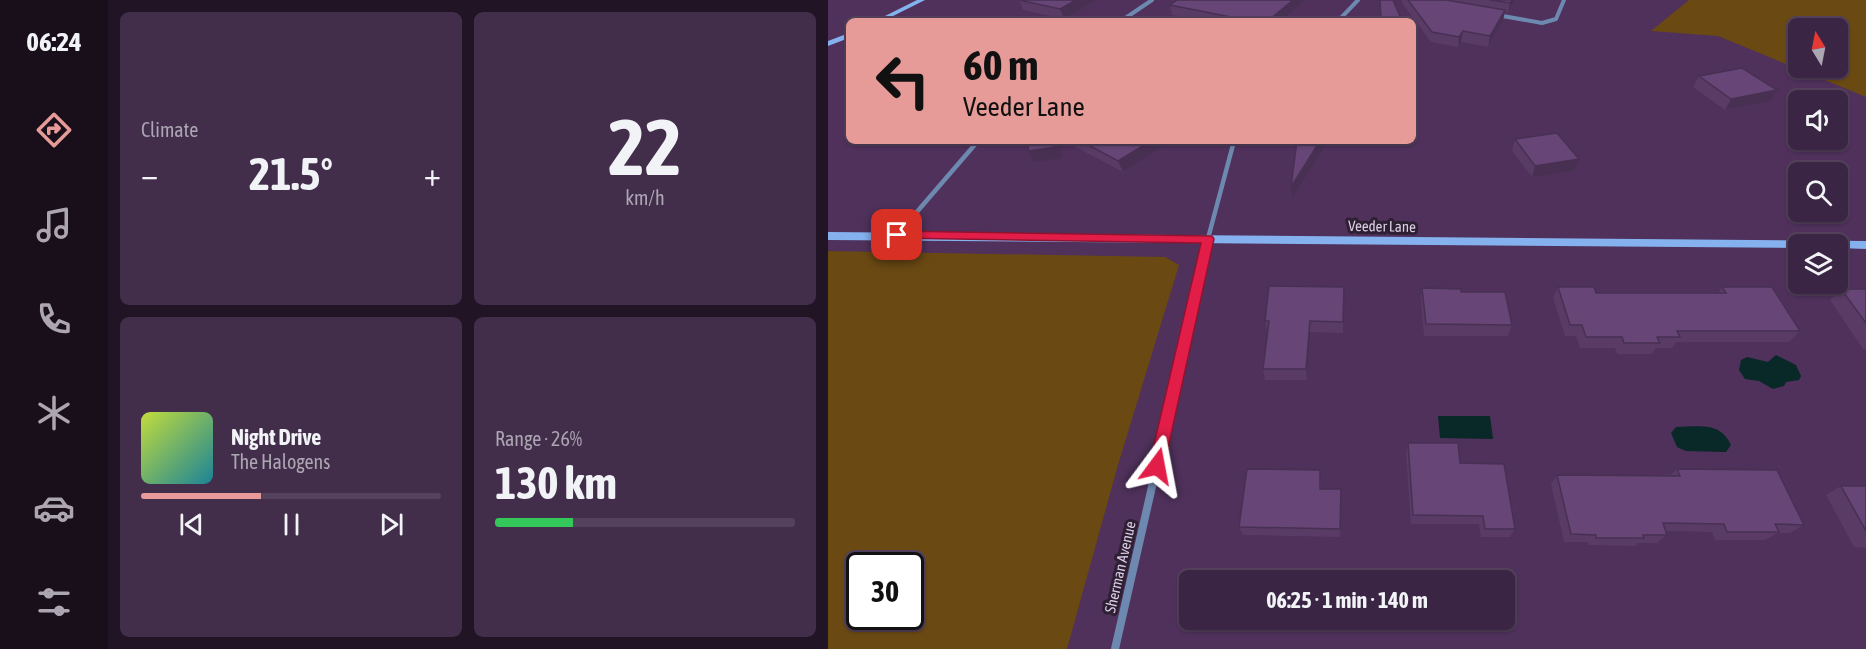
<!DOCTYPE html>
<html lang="en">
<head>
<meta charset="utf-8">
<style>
	:root { --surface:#3b2544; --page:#422d4b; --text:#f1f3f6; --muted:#aca5b2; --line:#54425d; --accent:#e69b98 }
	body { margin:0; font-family:"Asap Condensed",sans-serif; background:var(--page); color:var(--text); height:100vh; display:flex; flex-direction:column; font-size:22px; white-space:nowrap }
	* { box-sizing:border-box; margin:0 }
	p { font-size:20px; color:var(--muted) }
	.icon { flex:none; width:33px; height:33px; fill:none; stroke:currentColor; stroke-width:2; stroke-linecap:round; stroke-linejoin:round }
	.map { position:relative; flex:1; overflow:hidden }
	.panel { display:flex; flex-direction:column; gap:12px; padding:12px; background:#201425; width:720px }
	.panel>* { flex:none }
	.hud { position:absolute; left:18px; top:18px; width:570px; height:126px; border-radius:9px; box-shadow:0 2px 4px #0004,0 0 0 2px var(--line); background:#e69b98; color:#111; overflow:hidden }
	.needle { width:39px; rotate:350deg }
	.controls { position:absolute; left:960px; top:18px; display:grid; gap:12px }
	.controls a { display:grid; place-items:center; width:60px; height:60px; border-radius:9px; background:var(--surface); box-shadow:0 2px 4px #0004,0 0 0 2px var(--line); font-size:30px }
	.speed { position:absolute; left:18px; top:552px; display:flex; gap:12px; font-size:30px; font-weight:700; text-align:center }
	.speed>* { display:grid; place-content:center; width:78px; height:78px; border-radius:50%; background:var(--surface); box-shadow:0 2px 4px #0004,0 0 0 2px var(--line); line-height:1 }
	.speed .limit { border:3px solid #111; border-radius:9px; background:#fff; color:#111 }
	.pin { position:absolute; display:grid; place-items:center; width:51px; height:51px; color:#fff; margin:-26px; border-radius:12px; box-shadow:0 3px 9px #0006 }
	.me { position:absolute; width:66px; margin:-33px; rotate:13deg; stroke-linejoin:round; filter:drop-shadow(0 0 4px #0008) }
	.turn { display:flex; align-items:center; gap:21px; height:126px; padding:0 18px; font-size:27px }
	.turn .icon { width:78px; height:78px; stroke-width:2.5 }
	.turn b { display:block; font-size:42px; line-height:51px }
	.big { font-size:45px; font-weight:700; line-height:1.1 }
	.panel .tile { flex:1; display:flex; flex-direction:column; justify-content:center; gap:9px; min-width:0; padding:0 21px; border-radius:9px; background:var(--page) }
	.panel .dial { align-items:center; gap:0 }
	.dial b { font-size:78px; line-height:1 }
	.song { display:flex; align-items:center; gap:18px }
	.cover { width:72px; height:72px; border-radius:9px; background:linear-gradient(135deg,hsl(70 70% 55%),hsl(190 70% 35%)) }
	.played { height:6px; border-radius:3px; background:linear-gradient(90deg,var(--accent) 40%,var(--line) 40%) }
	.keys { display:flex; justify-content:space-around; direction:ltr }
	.heat { display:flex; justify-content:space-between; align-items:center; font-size:33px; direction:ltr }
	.charge { height:9px; border-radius:4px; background:linear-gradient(90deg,#34c759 26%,var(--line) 0) }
	.panel .tiles { flex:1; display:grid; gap:12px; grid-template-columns:repeat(2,1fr) }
	.trip { position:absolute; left:351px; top:570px; width:336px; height:60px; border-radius:9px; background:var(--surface); box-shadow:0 2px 4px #0004,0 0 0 2px var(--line); font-weight:700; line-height:60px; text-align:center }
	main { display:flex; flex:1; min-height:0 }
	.dock { display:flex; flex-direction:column; width:108px; justify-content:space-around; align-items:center; background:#180f1b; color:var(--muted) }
	.dock .icon { width:42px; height:42px }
	.dock .active { color:var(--accent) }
	.dock b { font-size:27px; color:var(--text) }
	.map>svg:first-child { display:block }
</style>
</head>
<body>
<main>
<nav class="dock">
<b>06:24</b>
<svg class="icon active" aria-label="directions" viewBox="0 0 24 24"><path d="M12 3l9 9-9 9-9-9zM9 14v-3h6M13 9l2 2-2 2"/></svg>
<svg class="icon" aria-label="music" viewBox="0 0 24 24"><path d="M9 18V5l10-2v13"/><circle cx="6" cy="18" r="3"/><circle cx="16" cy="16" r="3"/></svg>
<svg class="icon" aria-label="phone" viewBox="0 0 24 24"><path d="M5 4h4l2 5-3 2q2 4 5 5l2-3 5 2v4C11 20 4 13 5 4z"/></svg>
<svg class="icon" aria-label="climate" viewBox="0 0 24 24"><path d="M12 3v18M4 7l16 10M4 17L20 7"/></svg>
<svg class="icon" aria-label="car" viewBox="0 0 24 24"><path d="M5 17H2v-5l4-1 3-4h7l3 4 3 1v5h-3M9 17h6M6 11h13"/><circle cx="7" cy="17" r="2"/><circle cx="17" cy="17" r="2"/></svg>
<svg class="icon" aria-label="filters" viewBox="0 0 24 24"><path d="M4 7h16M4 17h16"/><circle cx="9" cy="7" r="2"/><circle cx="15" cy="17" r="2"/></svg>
</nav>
<section class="panel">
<div class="tiles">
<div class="tile"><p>Climate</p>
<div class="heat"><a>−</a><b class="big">21.5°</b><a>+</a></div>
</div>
<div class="tile dial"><b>22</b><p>km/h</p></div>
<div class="tile">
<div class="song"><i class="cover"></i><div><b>Night Drive</b><p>The Halogens</p></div></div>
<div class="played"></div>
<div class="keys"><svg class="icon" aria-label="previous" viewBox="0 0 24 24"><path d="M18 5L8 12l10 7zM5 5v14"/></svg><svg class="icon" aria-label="pause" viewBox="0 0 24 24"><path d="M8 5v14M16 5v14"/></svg><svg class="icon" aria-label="next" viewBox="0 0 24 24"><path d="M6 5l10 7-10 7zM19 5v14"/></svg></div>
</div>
<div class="tile"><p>Range · 26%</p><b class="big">130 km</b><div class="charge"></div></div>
</div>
</section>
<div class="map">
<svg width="1038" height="649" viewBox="0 0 1038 649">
	<rect width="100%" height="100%" fill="#4f315b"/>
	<g fill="#6a4913" fill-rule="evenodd">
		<path d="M861 0H1038V97L890 36 823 31ZM970 28H1010V68H970Z"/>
		<path d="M0 251 337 257 351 265 290 465 239 649H0ZM32 566H82V616H32Z"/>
	</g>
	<g fill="#092828">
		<path d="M948 355 968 365 973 376 971 380 958 382 956 386 945 389 931 381 917 379 911 370 913 360 919 357 940 362Z"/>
		<path d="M610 416H662L665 439 612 438Z"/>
		<path d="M848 427C871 427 892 421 903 445L898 452 858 451 849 447 843 433Z"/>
	</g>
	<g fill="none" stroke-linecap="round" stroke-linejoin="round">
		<g stroke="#6d89b0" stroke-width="4">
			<path d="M669 15 714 23 728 19 736 0"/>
			<path d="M293 21 324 0"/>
			<path d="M510 21 530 0"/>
		</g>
		<g stroke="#6d89b0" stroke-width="4.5">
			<path d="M69 235 150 141"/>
			<path d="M378 246 406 141"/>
		</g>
		<path stroke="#6d89b0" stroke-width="6" d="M338 423 379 244"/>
		<path stroke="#6d89b0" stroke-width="8" d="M287 649 339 421"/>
		<g fill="#85b2ef" fill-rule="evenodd">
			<path d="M89 0H97L55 21H47Z"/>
			<path d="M21 33V38L0 46V41Z"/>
			<path d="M0 232 1038 241V249L1010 248V244H970V248L0 240Z"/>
		</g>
	</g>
	<g fill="#593b65">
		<path d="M191 0H268L236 19 195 10Z"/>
		<path d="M349 0H477L453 21H372L344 15 342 5Z"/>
		<path d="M574 0H687L680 13 677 12 675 20 660 47 633 42 630 47 603 42 574 3Z"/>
		<path d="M871 76 942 101 897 110 865 87Z"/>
		<path d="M687 139 746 171 704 177 684 151Z"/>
		<path d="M236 141H342L338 145 295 172Z"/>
		<path d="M516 287 515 333 482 332 479 380H437L435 369 440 332H439L437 321Z"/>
		<path d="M730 287 768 293H890L894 287 972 331 961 342H848L844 348H828L824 354H789L787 348H752L748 336H737L725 298Z"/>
		<path d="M594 288 633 292 684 325 680 336H596L593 300Z"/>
		<path d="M1013 289H1038V349H1035L1002 300Z"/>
		<path d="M580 443 632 463 687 529 682 537H653L651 524H583L578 452Z"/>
		<path d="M849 469 976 525 962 533H950L937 540H887L884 532 838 531 839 535 829 543H810L807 546 760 545V542H736L723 484 729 475 841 476Z"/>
		<path d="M493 480V489H513L512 537 415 535 411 527Z"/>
		<path d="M1013 486H1038V548L1026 547 998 495Z"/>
	</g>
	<g fill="#483053">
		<path d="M248 0H268L236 19 232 9Z"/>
		<path d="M465 0H477L453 21H440Z"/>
		<path d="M684 0H687L680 13 682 3Z"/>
		<path d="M677 10 675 20 660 47 662 36Z"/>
		<path d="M635 31 633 42 630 47 631 37Z"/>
		<path d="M949 90 942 101 897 110 903 99Z"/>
		<path d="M228 141H234L233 158 206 162 200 151Z"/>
		<path d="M323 141H342L338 145 295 172 290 161Z"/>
		<path d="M492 141H500L464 198 463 187Z"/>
		<path d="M751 159 746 171 704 177 707 166Z"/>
		<path d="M482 321V332L479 380 478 369Z"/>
	</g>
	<g fill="#674576" stroke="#483053" stroke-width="1.5">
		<path d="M191 0H248L232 9Z"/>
		<path d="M349 0H465L440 21H423L342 5Z"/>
		<path d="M552 0H565L574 21H550L553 18Z"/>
		<path d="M580 0H618L677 10 662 36 635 31 631 37 604 32Z"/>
		<path d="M662 0H684L682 3Z"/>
		<path d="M914 68 949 90 903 99 871 76Z"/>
		<path d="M729 133 751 159 707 166 687 139Z"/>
		<path d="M201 141H228L227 147 200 151Z"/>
		<path d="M253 141H323L290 161Z"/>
		<path d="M469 141H492L463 187Z"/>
		<path d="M441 286 516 287 515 322 482 321 478 369H435L441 321H437Z"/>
		<path d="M730 287H766L768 293H898L894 287H944L972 331H849L852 337H829L832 343H796L794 337H758L754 325H742Z"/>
		<path d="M594 288 633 289V292H677L684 325 598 324Z"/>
		<path d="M1013 289H1038V323Z"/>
		<path d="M580 443H630L632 463 676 464 687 529H657L655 516 585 515Z"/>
		<path d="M419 469 492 470V489H513L512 529 411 527Z"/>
		<path d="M849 469 949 470 976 525 947 524 951 532H899L896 524 835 523 839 535H815L816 538H768V535L743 534 729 475 852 476Z"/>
		<path d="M1013 486H1038V531Z"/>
	</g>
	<path fill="#e11d48" stroke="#92132f" stroke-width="1.5" d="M69 231 384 236 386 239 335 471 329 473 323 471 321 466 373 243 65 238V232Z"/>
	<g text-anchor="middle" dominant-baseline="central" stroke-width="6" stroke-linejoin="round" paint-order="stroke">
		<g font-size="15" fill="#dccbe4" stroke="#2d2033">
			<text transform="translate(554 226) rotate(1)">Veeder Lane</text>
			<text transform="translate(292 567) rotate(-77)">Sherman Avenue</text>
		</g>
	</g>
</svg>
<div class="controls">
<a><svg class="needle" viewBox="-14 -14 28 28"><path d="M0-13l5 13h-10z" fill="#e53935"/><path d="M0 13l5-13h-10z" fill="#aca5b2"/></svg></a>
<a><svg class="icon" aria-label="sound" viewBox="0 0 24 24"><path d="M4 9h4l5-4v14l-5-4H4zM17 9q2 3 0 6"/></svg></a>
<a><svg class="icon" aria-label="search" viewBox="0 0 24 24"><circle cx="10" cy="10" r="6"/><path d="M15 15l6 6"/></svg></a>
<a><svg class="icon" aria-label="layers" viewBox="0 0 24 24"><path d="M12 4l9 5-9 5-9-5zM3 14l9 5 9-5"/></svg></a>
</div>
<div class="speed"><div class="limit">30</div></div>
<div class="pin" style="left:69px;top:235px;background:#d93025"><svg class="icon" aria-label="arrive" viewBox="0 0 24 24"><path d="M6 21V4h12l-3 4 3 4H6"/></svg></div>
<svg class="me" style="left:329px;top:466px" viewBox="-20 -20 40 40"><path d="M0-17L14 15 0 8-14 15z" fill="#e11d48" stroke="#fff" stroke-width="4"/></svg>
<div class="trip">06:25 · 1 min · 140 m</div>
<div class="hud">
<div class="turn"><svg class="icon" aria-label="left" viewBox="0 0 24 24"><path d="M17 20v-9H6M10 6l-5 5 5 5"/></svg><div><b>60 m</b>Veeder Lane</div></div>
</div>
</div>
</main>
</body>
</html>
